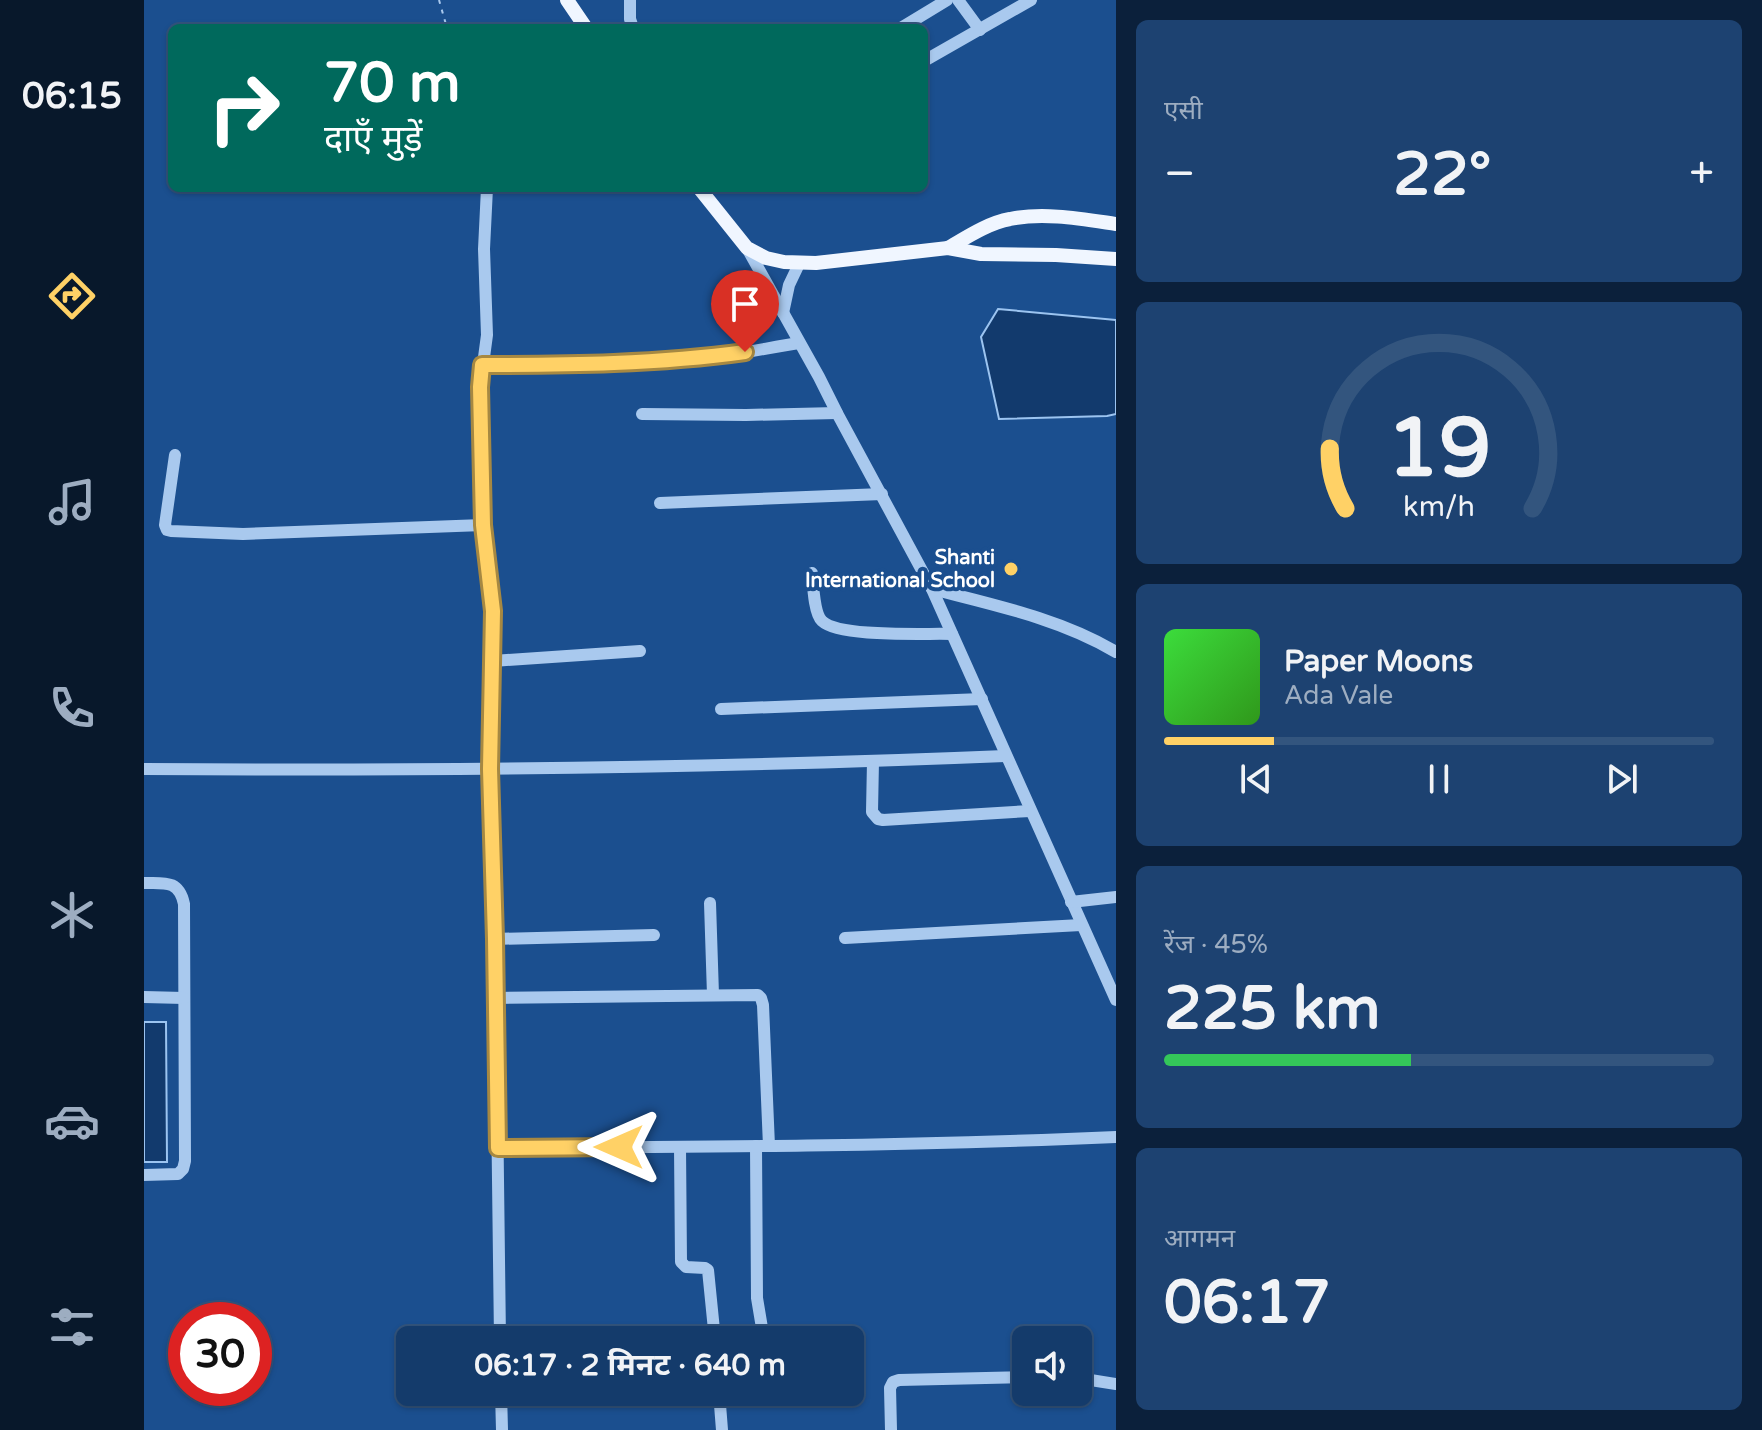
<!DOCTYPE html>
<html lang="hi">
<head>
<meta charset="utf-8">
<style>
	:root { --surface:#143b6b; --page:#1d4271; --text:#f1f3f6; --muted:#9dadc1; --line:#33557e; --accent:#ffd166 }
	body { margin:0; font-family:"Varela Round","Noto Sans Devanagari",sans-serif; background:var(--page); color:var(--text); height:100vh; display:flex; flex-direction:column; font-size:30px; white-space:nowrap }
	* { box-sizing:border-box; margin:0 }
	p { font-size:26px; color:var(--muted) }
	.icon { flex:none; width:44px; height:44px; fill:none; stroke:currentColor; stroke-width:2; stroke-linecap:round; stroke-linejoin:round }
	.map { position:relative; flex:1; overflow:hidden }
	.details { display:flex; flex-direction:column; gap:20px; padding:20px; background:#0b203b; width:646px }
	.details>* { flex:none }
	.top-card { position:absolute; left:24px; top:24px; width:760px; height:168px; border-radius:12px; box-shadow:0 2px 6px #0004,0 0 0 2px var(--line); background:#00695c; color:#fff; overflow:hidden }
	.fabs { position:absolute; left:868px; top:1326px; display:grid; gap:16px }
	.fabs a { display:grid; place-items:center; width:80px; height:80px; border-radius:12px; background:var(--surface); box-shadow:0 2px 6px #0004,0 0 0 2px var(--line); font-size:40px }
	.speed { position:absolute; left:24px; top:1302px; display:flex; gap:16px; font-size:40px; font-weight:700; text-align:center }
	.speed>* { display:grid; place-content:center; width:104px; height:104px; border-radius:50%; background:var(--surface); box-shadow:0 2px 6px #0004,0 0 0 2px var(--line); line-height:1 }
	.speed .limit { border:12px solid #d22; background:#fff; color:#111 }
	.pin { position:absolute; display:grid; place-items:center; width:68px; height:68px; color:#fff; margin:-82px -34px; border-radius:50% 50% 50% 0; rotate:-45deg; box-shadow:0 0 8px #0007 }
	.pin .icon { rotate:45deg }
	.me { position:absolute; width:88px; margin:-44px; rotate:270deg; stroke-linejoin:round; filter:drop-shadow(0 0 6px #0008) }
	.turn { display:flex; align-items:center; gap:28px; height:168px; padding:0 24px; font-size:36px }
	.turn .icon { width:104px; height:104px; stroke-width:2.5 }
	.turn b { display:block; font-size:56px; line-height:68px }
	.big { font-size:60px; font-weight:700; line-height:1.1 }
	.details .widget { flex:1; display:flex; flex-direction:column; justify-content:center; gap:12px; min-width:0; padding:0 28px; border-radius:12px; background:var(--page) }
	.details .dial { align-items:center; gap:0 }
	.dial svg { height:208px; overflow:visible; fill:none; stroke:var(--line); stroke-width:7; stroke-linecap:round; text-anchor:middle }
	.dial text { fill:var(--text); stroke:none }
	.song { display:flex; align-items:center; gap:24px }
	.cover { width:96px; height:96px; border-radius:12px; background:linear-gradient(135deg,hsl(120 70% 55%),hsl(110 70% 35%)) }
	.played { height:8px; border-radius:4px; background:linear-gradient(90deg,var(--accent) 20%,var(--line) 20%) }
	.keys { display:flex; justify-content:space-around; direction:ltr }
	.heat { display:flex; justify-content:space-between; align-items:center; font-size:44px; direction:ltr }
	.charge { height:12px; border-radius:6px; background:linear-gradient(90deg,#34c759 45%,var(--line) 0) }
	.trip { position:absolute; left:252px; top:1326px; width:468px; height:80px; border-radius:12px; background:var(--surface); box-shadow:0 2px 6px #0004,0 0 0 2px var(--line); font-weight:700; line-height:80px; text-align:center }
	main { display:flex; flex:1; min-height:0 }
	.tab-bar { display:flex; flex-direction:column; width:144px; justify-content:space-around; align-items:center; background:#08182b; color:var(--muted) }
	.tab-bar .icon { width:56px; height:56px }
	.tab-bar .current { color:var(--accent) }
	.tab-bar b { font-size:36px; color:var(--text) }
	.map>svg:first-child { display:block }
</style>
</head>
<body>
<main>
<nav class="tab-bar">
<b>06:15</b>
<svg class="icon current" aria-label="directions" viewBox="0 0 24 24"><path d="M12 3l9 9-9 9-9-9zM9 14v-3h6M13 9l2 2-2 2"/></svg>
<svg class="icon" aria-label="music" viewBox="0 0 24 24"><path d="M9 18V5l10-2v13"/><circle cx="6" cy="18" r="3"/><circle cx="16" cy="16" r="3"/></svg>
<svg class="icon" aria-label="phone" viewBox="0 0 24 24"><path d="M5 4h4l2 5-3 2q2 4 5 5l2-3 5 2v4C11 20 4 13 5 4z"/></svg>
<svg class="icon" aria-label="climate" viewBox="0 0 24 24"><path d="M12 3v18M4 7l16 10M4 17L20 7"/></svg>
<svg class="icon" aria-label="car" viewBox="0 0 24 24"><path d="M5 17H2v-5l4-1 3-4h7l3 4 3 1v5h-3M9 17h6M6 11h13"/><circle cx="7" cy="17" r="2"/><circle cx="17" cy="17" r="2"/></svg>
<svg class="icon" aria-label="filters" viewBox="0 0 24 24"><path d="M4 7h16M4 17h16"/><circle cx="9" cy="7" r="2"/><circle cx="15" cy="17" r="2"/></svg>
</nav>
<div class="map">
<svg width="972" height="1430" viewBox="0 0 972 1430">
	<rect width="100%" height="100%" fill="#1b4f8f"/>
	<g fill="#123a6d" stroke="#9cc4f0" stroke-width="2">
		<path d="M854 309 972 320V414L963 416 855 419 837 337Z"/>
		<path d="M0 1022H22L23 1162H0Z"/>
	</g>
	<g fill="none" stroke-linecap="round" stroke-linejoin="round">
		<path stroke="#a9c9ee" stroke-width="2" stroke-dasharray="4 6" stroke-linecap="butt" d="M295 0 303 28"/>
		<g stroke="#a9c9ee" stroke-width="12">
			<path d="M486 0V19L489 28"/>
			<path d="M814 0 836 30"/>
			<path d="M757 28 803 0"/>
			<path d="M780 61 887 0"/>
			<path d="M343 188 340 249 343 335 336 387 339 525 349 611 346 769 351 939 356 1340"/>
			<path d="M603 248 675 377 693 413 788 589 972 1000"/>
			<path d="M639 313 645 285 655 264"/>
			<path d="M338 365C417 365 497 366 575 356 602 353 628 347 655 343"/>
			<path d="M498 414 602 415 693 413"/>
			<path d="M31 455 21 525 23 530 27 531 99 534 339 525"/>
			<path d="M516 503 738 494"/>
			<path d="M668 573C669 584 670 614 678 621 696 638 782 633 808 634"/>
			<path d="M788 589C850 605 917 619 972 652"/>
			<path d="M349 661 496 651"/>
			<path d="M577 709 838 699"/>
			<path d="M729 761 728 812 734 819 739 820 886 811"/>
			<path d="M0 769C287 771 574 768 861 756"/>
			<path d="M0 883C21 883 35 880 40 904L41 1161 39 1169 34 1174 0 1175"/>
			<path d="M927 902 972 897"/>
			<path d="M566 903 569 995"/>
			<path d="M701 938 937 925"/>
			<path d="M351 939 510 935"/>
			<path d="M0 997 40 998"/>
			<path d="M352 998 614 995 617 998 619 1005 625 1146"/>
			<path d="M612 1146 613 1298 620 1340"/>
			<path d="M536 1147 537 1262 542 1267 561 1268 564 1270 571 1340"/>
			<path d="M354 1148C560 1147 766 1146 972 1137"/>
			<path d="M934 1378 972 1384"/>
			<path d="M357 1392 358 1430"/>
			<path d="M575 1392 578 1430"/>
			<path d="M628 1392 629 1397"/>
			<path d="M747 1430 746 1388 749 1382 755 1380 882 1377"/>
		</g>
		<g stroke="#f0f6ff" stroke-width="14">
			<path d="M423 0 442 28"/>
			<path d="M555 188 603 248 622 258 640 262 672 263 804 248 837 254 912 255 972 259"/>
			<path d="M804 248C823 237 844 223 866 219 900 212 938 219 972 224"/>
		</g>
	</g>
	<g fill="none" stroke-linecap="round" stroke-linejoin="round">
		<g stroke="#a68842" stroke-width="20">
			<path id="route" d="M475 1147 354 1148 351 939 346 769 349 611 339 525 336 387 338 365C426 365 514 364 601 352"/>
		</g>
		<use href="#route" stroke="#ffd166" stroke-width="14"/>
	</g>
	<circle fill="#ffd166" stroke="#1b4f8f" stroke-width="3" cx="867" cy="569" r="8"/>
	<g text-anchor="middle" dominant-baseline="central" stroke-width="8" stroke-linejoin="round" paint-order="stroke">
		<g font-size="20" font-weight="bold" fill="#fff" stroke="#1b4f8f" text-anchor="end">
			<text x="851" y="558">Shanti<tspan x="851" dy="23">International School</tspan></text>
		</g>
	</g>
</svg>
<div class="fabs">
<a><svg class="icon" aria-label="sound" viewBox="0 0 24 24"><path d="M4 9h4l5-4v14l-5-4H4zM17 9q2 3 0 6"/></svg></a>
</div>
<div class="speed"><div class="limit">30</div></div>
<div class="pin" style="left:601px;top:352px;background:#d93025"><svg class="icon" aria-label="arrive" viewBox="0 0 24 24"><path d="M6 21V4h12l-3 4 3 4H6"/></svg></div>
<svg class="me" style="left:475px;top:1147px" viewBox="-20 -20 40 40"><path d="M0-17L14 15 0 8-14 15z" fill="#ffd166" stroke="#fff" stroke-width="4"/></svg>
<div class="trip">06:17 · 2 मिनट · 640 m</div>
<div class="top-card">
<div class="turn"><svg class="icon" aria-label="right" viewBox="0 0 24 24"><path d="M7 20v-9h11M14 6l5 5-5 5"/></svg><div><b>70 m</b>दाएँ मुड़ें</div></div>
</div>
</div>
<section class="details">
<div class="widget"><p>एसी</p>
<div class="heat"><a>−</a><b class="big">22°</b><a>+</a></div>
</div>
<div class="widget dial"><svg viewBox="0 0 100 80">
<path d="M14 69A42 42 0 1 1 86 69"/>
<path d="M14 69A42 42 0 0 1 8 46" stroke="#ffd166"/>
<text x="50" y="56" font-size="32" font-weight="700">19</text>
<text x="50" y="72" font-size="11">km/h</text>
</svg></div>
<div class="widget">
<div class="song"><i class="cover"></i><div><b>Paper Moons</b><p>Ada Vale</p></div></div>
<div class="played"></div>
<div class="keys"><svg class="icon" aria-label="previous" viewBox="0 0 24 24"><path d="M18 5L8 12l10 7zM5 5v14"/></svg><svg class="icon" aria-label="pause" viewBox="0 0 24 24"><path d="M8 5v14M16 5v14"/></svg><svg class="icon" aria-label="next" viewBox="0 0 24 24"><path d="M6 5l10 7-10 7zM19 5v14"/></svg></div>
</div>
<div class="widget"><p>रेंज · 45%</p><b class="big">225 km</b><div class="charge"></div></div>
<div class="widget"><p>आगमन</p><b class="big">06:17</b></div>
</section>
</main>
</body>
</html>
